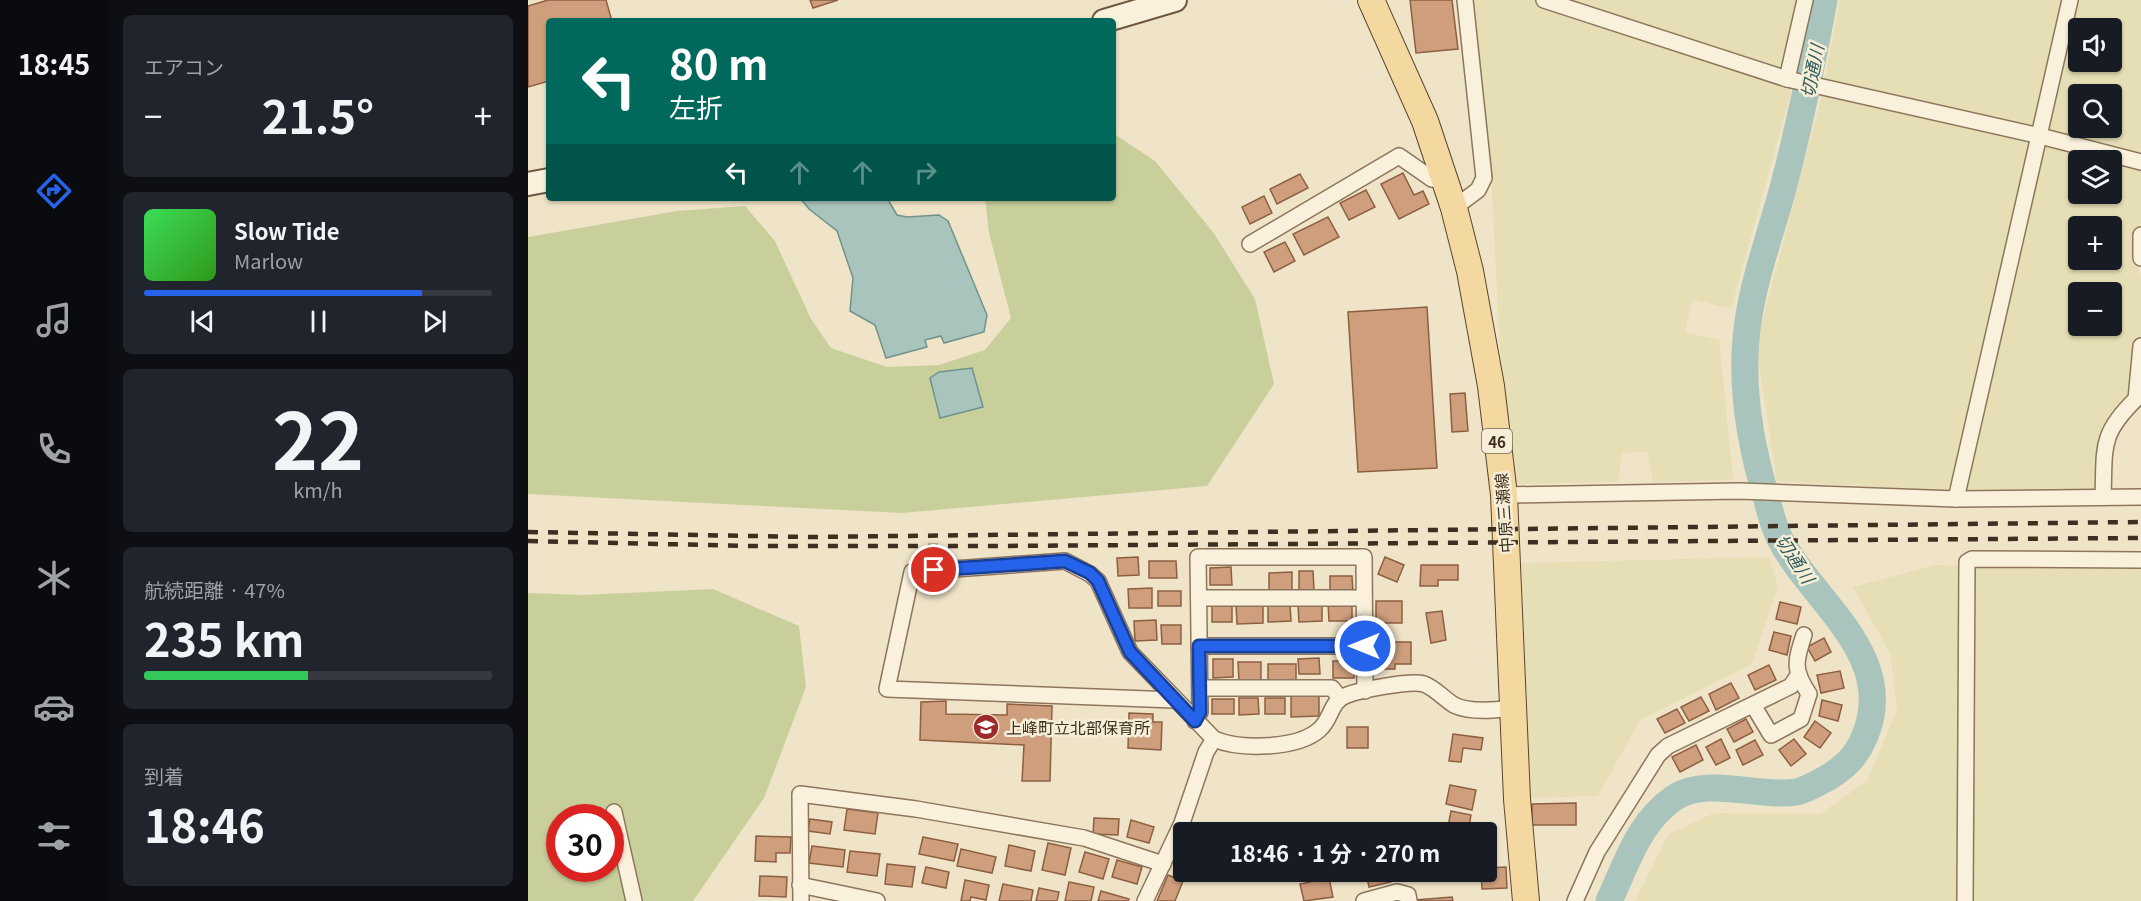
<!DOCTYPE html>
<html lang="ja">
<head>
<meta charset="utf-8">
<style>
	:root { --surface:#171b24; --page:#20242c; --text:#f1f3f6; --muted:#9ea1a6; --line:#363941; --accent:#2563eb }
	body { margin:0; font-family:Georgia,"Noto Sans JP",serif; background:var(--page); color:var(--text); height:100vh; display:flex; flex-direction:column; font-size:22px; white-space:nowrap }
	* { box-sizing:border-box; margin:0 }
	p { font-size:20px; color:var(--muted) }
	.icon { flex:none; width:33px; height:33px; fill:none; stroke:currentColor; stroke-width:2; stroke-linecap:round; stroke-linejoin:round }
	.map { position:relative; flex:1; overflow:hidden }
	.drawer { display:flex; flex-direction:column; gap:15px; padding:15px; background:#0d0f14; width:420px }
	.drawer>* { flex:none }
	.banner { position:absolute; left:18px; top:18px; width:570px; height:183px; border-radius:6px; box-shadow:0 2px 4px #0004; background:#00695c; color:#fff; overflow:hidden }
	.controls { position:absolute; left:1540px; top:18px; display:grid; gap:12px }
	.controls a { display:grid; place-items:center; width:54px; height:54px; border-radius:6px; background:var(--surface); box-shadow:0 2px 4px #0004; font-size:30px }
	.speed { position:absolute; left:18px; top:804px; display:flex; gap:12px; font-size:30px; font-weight:700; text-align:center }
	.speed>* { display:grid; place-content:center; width:78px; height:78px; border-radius:50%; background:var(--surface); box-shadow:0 2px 4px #0004; line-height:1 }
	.speed .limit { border:9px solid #d22; background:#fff; color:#111 }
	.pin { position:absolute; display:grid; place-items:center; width:51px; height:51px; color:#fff; margin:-26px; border:3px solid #fff; border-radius:50%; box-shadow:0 2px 6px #0007 }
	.me { position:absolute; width:66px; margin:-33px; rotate:270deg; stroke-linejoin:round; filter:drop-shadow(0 0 4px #0008) }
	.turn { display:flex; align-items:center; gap:21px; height:126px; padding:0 24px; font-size:27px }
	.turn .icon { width:78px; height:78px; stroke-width:2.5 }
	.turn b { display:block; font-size:42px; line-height:51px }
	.lanes { display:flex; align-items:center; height:57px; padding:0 24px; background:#0003; justify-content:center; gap:30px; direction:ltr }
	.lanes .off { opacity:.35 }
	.big { font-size:45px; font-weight:700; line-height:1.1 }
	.drawer .widget { flex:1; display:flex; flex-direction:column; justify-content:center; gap:9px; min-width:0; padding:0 21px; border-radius:9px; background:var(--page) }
	.drawer .dial { align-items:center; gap:0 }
	.dial b { font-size:78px; line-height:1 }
	.song { display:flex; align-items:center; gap:18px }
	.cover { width:72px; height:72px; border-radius:9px; background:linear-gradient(135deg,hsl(130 70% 55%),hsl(110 70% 35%)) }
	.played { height:6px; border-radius:3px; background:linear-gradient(90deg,var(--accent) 80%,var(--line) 80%) }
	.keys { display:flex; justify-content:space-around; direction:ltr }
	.heat { display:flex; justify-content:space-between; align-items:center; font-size:33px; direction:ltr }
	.charge { height:9px; border-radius:4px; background:linear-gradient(90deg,#34c759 47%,var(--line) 0) }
	.trip { position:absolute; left:645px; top:822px; width:324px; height:60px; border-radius:6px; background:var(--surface); box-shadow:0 2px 4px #0004; font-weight:700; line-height:60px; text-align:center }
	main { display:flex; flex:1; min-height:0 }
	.dock { display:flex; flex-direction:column; width:108px; justify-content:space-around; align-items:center; background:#090b0e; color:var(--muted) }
	.dock .icon { width:42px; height:42px }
	.dock .on { color:var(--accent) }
	.dock b { font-size:27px; color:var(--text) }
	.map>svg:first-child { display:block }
</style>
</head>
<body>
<main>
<nav class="dock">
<b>18:45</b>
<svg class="icon on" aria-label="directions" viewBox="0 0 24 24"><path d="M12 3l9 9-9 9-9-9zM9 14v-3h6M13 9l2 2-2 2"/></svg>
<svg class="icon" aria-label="music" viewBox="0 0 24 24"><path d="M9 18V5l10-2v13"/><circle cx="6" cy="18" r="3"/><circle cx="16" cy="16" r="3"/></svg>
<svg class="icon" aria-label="phone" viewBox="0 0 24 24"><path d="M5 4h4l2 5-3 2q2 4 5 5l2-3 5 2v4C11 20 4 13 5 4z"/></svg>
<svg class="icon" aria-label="climate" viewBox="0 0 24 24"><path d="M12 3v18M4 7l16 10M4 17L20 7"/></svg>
<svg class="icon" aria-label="car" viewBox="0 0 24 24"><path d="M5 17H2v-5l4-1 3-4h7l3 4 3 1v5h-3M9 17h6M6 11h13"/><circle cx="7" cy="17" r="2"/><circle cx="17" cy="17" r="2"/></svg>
<svg class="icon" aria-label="filters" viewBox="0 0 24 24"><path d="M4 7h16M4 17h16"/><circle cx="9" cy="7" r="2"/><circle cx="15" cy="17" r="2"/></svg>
</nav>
<section class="drawer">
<div class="widget"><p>エアコン</p>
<div class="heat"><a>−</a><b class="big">21.5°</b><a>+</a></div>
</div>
<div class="widget">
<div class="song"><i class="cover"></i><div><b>Slow Tide</b><p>Marlow</p></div></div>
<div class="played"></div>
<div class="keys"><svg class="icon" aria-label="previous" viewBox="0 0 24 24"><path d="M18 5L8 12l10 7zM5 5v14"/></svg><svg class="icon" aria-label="pause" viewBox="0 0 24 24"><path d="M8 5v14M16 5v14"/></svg><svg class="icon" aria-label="next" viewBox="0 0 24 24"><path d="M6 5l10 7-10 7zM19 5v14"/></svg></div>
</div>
<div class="widget dial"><b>22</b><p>km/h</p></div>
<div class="widget"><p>航続距離 · 47%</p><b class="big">235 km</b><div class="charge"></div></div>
<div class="widget"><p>到着</p><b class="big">18:46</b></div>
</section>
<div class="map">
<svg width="1613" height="901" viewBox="0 0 1613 901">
	<rect width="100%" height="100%" fill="#f0e4c8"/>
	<g fill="#e6deb5" fill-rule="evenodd">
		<path d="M944 0H1283L1265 85 1203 309 1164 299 1157 332 1191 340 1205 480 1125 482 1119 452 1094 453 1090 482 986 484 972 350 964 192Z"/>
		<path d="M1312 0H1613V223L1605 239 1613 280V334L1606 350V394L1576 432 1568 492 1453 493 1249 481 1228 345 1292 103ZM1551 28H1584V62H1551ZM1551 94H1584V128H1551ZM1551 160H1584V194H1551ZM1551 226H1584V260H1551ZM1551 292H1584V326H1551Z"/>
		<path d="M1241 557 1250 586 1224 664 1112 720 1070 796 1002 798 993 563Z"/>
		<path d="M1407 565 1613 567V901H1107L1140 835 1186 813 1292 814 1339 781 1369 710 1363 655 1325 587Z"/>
	</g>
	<g fill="#c9cf9b" fill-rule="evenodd">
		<path d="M585 133 627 161 685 232 727 299 746 384 679 486 374 513 0 494V237L149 211 217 206 247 241 283 319 303 348 359 367 411 365 457 350 483 318 461 233 457 198H585Z"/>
		<path d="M185 589 271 626 278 687 236 798 165 901H0V593L55 595ZM32 818H82V868H32Z"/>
	</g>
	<g fill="#a9c4bc" stroke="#6f938a" stroke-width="1.5">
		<path d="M272 198H359L369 215 379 217 411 215 420 221 459 315 456 332 416 343 413 336 397 340 399 347 358 358 347 325 322 311 325 278 309 231 281 209Z"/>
		<path d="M444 368 455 407 412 418 402 378 411 372Z"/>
	</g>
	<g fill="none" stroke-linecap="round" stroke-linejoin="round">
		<path stroke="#a9c4bc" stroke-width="27" d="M1081 901C1099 863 1110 823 1146 798 1179 776 1232 798 1268 792 1278 790 1290 783 1299 778 1316 768 1328 757 1336 738 1372 656 1284 602 1251 537 1246 526 1242 512 1239 500 1222 444 1211 381 1220 322 1226 279 1242 235 1254 192 1271 128 1284 65 1296 0"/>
	</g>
	<g fill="#cf9f7d" stroke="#8d5f41" stroke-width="1.5">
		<path d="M20 0H78L84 21H21V81L0 87V6Z"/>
		<path d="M282 0H310L285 8Z"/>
		<path d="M882 0H924L930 49 888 53Z"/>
		<path d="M875 173 886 195 895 191 901 204 871 219 853 184Z"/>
		<path d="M772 174 780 188 749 204 742 189Z"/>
		<path d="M838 190 847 207 821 220 812 203Z"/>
		<path d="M736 196 744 213 722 224 714 207Z"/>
		<path d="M800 217 811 237 776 255 765 234Z"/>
		<path d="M757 242 767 261 746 272 736 252Z"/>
		<path d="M899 307 909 468 830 472 820 312Z"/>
		<path d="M937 393 940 431 924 432 922 394Z"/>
		<path d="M610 557 611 575 590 576 589 558Z"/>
		<path d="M857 557 876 565 869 582 850 574Z"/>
		<path d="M621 561H648L649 578H621Z"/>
		<path d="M893 565H930V580H910V586H892Z"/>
		<path d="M703 567 704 585H682V568Z"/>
		<path d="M771 571H785L786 590H771Z"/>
		<path d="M764 572V591H741V573Z"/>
		<path d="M802 576H824L825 592H802Z"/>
		<path d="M624 588V608H601L600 589Z"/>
		<rect x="630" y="591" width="23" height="15"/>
		<rect x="848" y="601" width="26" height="22"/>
		<path d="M1252 602 1273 607 1269 624 1248 619Z"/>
		<path d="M800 603H824V621H801Z"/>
		<path d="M735 604V623L709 624 708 605Z"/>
		<path d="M794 604V621L771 622 770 605Z"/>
		<rect x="684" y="605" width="20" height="17"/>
		<path d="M740 605H762L763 621 740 622Z"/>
		<path d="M914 611 918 640 903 643 898 613Z"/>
		<path d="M628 620 629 640 607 641 606 621Z"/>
		<path d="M633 625H653V644H634Z"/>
		<path d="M1246 632 1263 636 1259 655 1241 650Z"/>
		<path d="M1296 638 1303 652 1287 661 1279 647Z"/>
		<path d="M855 642H883V664H867V669H855Z"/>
		<path d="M791 658 792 674H771L770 659Z"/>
		<path d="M685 659H705V677L685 678Z"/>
		<rect x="805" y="661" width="21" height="17"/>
		<path d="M710 662H733V682H711Z"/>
		<path d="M740 664H768V680L740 681Z"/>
		<path d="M1241 665 1248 680 1227 690 1220 675Z"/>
		<path d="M1312 671 1316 688 1293 693 1289 675Z"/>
		<path d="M1203 683 1211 698 1188 710 1181 694Z"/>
		<path d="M763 696H791V716L763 717Z"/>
		<path d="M1173 697 1181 711 1161 721 1153 707Z"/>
		<path d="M711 698H730L731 714 711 715Z"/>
		<rect x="737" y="698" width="20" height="16"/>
		<rect x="684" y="699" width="22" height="15"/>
		<path d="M1294 700 1314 705 1310 721 1291 716Z"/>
		<path d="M418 701V714L479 715V704L524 706 522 781H494L496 745 392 740 393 702Z"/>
		<path d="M1149 709 1157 723 1137 733 1129 719Z"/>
		<path d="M601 713 625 714V722H634L633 750 600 748Z"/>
		<path d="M1218 719 1225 732 1206 742 1199 729Z"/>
		<path d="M1287 721 1303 733 1292 748 1276 737Z"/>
		<rect x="819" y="727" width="21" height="21"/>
		<path d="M925 734 955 738 953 750 935 748 933 762 921 761Z"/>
		<path d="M1193 739 1202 758 1188 765 1178 747Z"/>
		<path d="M1266 739 1278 754 1263 766 1251 750Z"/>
		<path d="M1227 740 1235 755 1215 765 1208 750Z"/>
		<path d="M1168 745 1175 760 1152 772 1144 757Z"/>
		<path d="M922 785 948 790 944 810 918 804Z"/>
		<path d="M1048 803V825H1004V804Z"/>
		<path d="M319 809 350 813 347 834 316 830Z"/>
		<path d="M923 811 943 815 940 831 920 827Z"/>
		<path d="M566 818 591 819 590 835 565 834Z"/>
		<path d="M282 819 304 822 302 834 280 831Z"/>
		<path d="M603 820 626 827 621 843 599 837Z"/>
		<path d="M964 830 967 847 958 849V832H950Z"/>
		<path d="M228 836 263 837 262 853H248V862L227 861Z"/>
		<path d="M395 837 430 844 426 861 391 854Z"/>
		<path d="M520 843 543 848 537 875 514 870Z"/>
		<path d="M481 845 507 851 503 871 477 866Z"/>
		<path d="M284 846 317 850 315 867 281 863Z"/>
		<path d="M433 849 468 857 464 873 429 866Z"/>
		<path d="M322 851 352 854 349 876 319 872Z"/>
		<path d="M557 852 581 859 575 879 551 872Z"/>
		<path d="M589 860 614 867 609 884 584 877Z"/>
		<path d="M359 864 387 867 384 887 357 884Z"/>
		<path d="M398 867 421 872 418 888 394 883Z"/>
		<path d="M978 867 979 888 954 889 953 872H958V868Z"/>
		<path d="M838 872H861L863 882 841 887Z"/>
		<path d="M640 875 655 881 647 901H629Z"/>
		<path d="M232 876 259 877 258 897 231 896Z"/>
		<path d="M801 878 805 897 776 901 772 884Z"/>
		<path d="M437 880 461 885 458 900 443 897 442 901H433Z"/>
		<path d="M541 882 566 887 563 901H537Z"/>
		<path d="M475 884 505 890 503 901H471Z"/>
		<path d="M511 888 531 892 529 901H508Z"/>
		<path d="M573 891 601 899 600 901H570Z"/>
		<path d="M924 897 925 901H887V900Z"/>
	</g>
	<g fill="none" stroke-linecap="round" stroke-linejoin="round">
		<g stroke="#8d765c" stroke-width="18">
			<g id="street">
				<path d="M1016 0 1259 79 1512 136 1613 162"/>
				<path d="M1259 79 1277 0"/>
				<path d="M926 208 950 190 956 178 937 0"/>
				<path d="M1613 235V258"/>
				<path d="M722 244 871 156 904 179 917 181"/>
				<path d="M976 495 1211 491 1428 499 1613 497"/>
				<path d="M1575 497C1577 448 1571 435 1608 399L1613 346"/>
				<path d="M1428 499 1542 0"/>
				<path d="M671 598H836"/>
				<path d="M671 646H837"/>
				<path d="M672 688H804L812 698"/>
				<path d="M646 700 359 689 384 572 537 561 562 574 570 581 602 652 686 739C712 750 769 749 791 730 804 719 802 701 819 695 832 690 883 680 896 684 907 688 916 699 926 705 942 713 968 710 985 708"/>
				<path d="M1225 705 1243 735 1273 719 1281 694C1265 670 1267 662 1276 635"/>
				<path d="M667 721 672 712 670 557H836L837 691"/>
				<path d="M86 812 106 901"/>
				<path d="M272 885 349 901"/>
				<path d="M273 901 272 794 388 809 556 838 635 864"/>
				<path d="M617 901 654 823 678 752 686 739"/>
				<path d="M836 901 869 892 880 895 881 901"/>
				<path d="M1047 901 1069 852 1130 755 1140 746 1263 686 1269 677"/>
				<path d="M1437 901 1439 562 1444 559 1613 560"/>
			</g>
		</g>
		<g stroke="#6f573f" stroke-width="26">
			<g id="secondary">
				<path d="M576 21 647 0"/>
				<path d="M0 184 21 180"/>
			</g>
		</g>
		<g stroke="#5b4430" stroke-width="28">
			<path id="primary" d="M843 0 897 121 926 208 942 271 963 386 976 495 989 799 998 901"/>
		</g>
		<use href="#street" stroke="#faf1dc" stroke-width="15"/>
		<use href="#secondary" stroke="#faf1dc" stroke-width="22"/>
		<use href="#primary" stroke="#f3d9a0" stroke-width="26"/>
		<g stroke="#3d2e20" stroke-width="4.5" stroke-dasharray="10 10" stroke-linecap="butt">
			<path d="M0 532 281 537 1613 522"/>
			<path d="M0 541 223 546H469L1613 538"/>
		</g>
	</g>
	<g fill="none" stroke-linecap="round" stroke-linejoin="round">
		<g stroke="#184099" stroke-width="15">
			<path id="route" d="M406 570 537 561 562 573 570 581 602 652 667 721 672 712 671 646H837"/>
		</g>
		<use href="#route" stroke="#2563eb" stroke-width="10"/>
	</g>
	<defs>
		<g id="school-disc" transform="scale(1.35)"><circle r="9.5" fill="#9e2a2b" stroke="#f7eed8"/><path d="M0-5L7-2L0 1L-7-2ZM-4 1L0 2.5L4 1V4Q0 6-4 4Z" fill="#fff"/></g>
	</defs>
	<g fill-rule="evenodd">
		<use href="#school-disc" x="458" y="727"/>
	</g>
	<g text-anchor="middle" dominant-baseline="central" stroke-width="5" stroke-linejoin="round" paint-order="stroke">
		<rect fill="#f7eed8" stroke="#756857" stroke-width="1.5" x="954" y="429" width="30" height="24" rx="4.5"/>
		<g font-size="15" font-weight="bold" fill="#3d2e20">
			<text x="969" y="441">46</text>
		</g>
		<g font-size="16" fill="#3d2e20" stroke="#f7eed8">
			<text transform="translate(975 513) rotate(-94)">中原三瀬線</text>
		</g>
		<g font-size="16" fill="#3d2e20" stroke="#f7eed8" text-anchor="start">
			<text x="478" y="727">上峰町立北部保育所</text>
		</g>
		<g font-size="18" font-style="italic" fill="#2f5d5a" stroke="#f7eed8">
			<text transform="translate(1283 71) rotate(-79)">切通川</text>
			<text transform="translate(1268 558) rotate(57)">切通川</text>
		</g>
	</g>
</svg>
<div class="controls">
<a><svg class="icon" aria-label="sound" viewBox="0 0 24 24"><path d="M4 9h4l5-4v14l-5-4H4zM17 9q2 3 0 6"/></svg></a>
<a><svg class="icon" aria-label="search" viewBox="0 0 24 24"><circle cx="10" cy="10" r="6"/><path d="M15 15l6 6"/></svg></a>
<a><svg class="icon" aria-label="layers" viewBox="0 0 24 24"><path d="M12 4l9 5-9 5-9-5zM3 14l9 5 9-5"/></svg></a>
<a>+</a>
<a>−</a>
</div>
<div class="speed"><div class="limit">30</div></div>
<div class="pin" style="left:406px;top:570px;background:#d93025"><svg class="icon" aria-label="arrive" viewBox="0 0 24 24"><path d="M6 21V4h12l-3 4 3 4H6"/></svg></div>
<svg class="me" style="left:837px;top:646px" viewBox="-20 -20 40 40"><circle r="17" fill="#2563eb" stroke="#fff" stroke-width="3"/><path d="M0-11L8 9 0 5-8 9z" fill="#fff"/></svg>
<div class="trip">18:46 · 1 分 · 270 m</div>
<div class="banner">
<div class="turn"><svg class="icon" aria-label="left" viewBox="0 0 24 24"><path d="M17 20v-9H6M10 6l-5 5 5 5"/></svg><div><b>80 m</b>左折</div></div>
<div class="lanes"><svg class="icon" aria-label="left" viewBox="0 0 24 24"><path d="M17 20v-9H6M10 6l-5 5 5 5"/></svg><svg class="icon off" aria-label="ahead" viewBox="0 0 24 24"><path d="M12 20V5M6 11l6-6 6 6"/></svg><svg class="icon off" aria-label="ahead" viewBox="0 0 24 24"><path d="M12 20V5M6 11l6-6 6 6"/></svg><svg class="icon off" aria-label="right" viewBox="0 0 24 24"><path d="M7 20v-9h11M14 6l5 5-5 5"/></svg></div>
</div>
</div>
</main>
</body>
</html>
